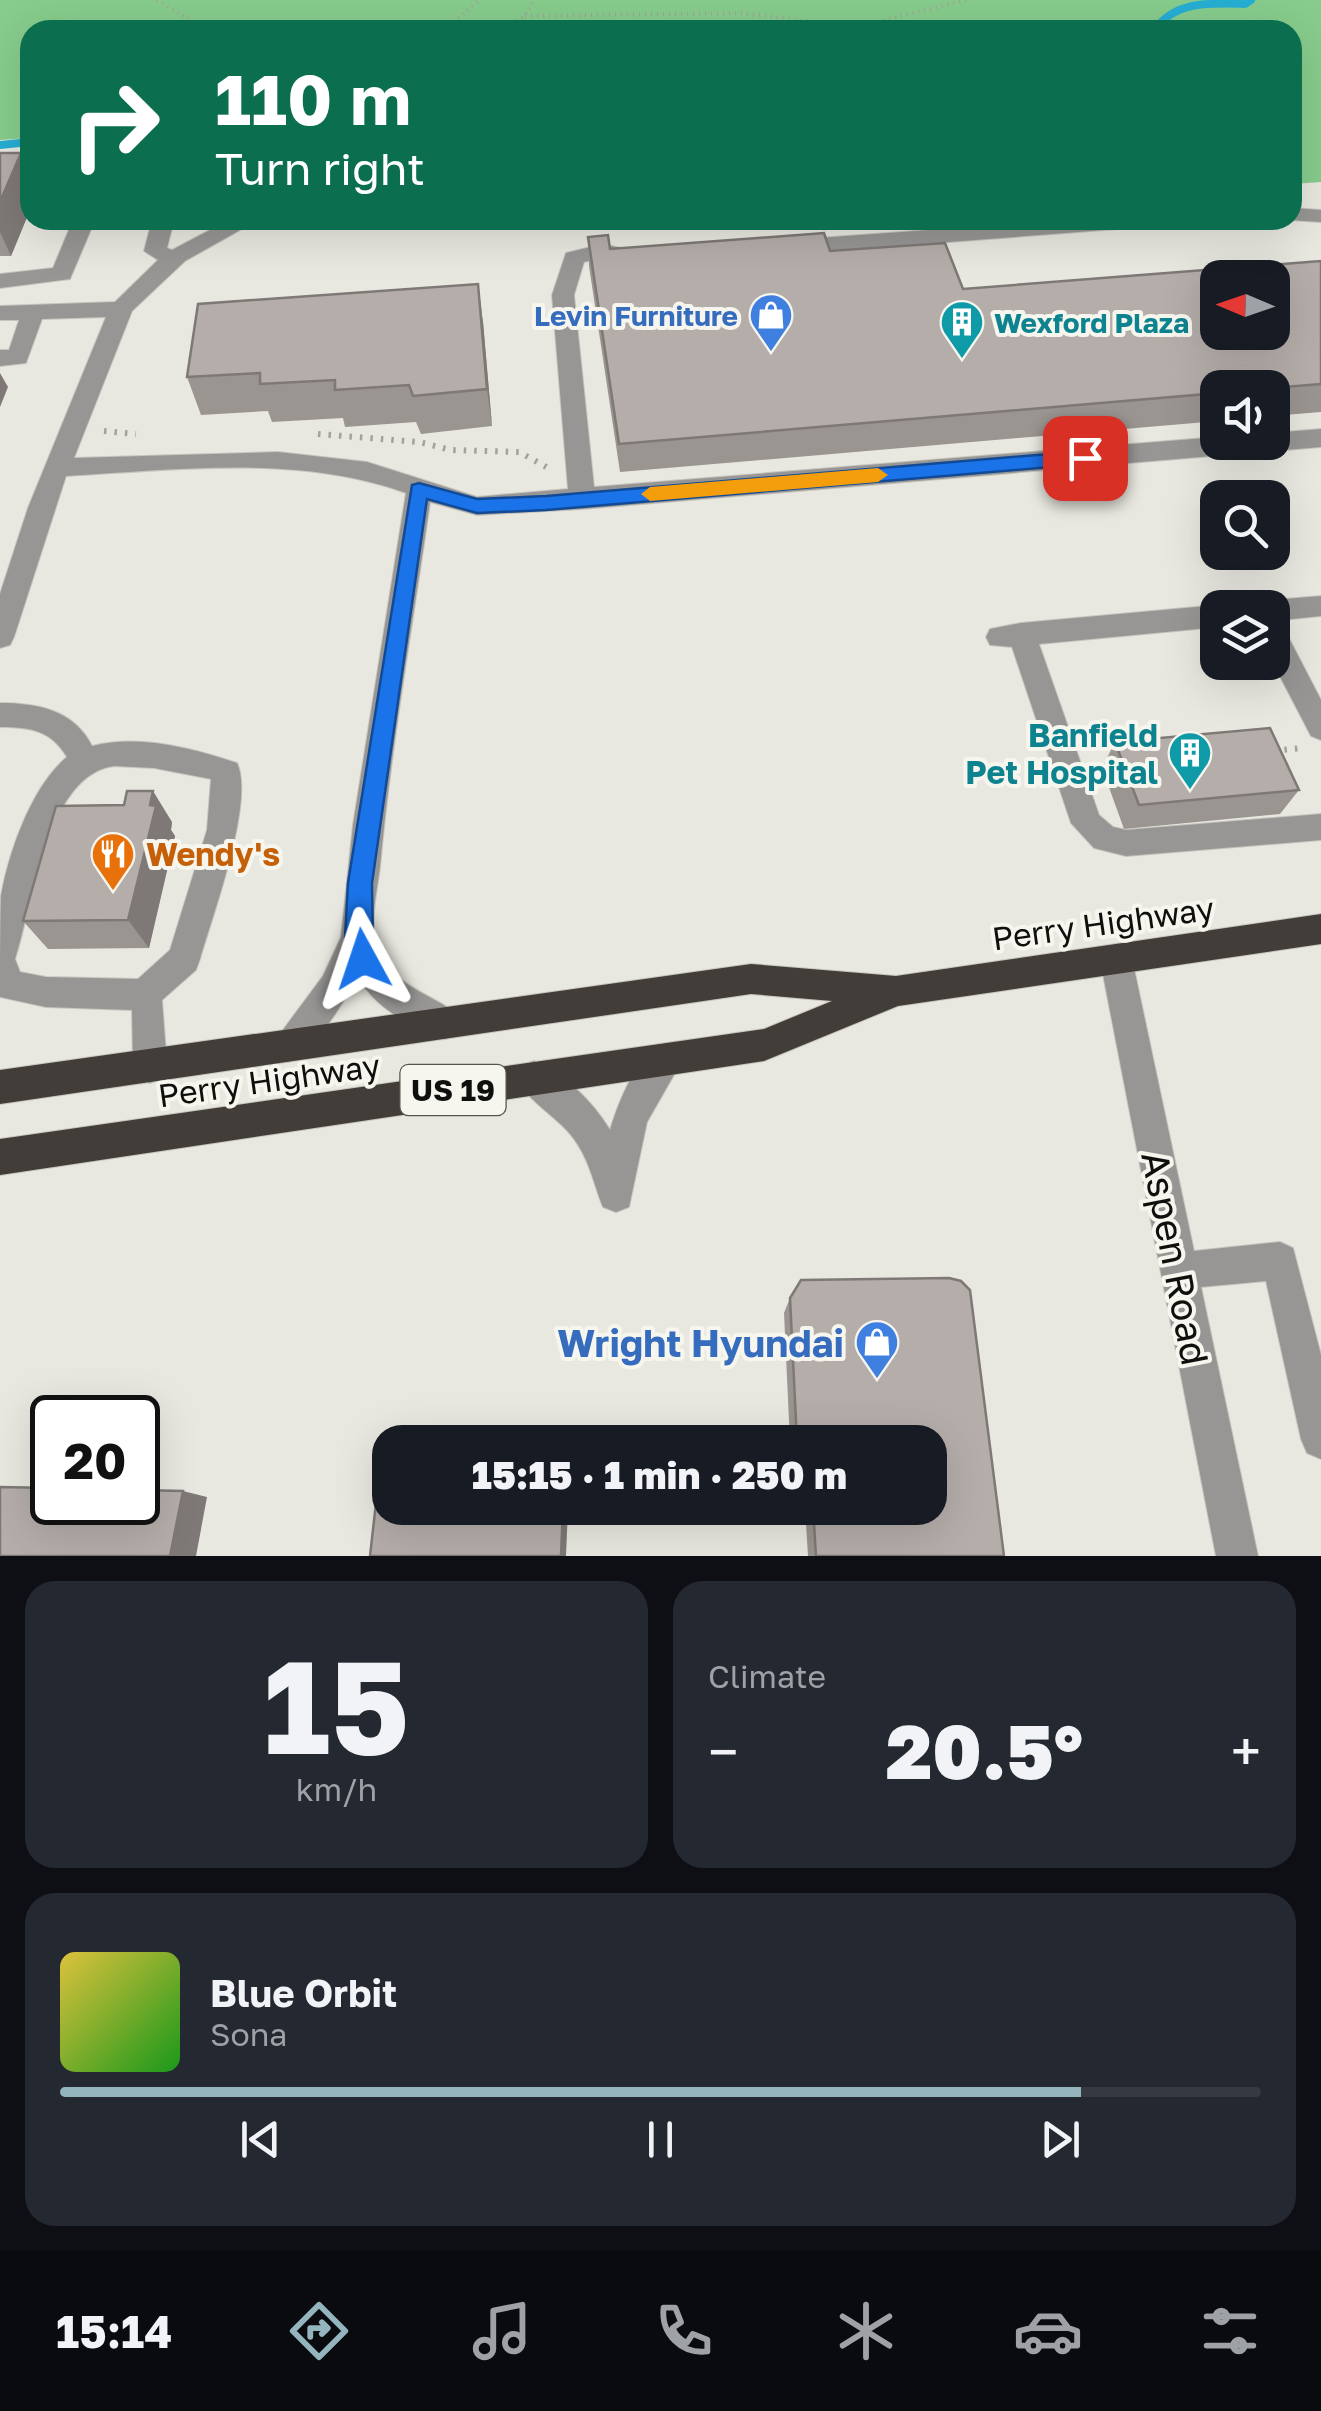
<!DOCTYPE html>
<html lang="en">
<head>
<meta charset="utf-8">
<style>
	:root { --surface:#171b24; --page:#242831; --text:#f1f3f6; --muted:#9ea1a6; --line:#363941; --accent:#94b4be }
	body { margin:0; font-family:"Golos Text",sans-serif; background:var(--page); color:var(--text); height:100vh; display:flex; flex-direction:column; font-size:38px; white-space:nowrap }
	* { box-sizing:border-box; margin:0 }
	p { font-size:32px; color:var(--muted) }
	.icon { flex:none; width:55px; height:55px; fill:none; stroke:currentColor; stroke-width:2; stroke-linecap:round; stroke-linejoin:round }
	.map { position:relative; height:1556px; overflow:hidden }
	.panel { display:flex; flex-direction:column; gap:25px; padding:25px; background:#0d0f14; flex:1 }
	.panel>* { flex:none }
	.banner { position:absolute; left:20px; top:20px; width:1282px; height:210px; border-radius:30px; box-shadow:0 10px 40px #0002; background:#0b6e4f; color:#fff; overflow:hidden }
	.needle { width:65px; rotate:272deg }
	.tools { position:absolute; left:1200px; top:260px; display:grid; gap:20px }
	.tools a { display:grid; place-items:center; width:90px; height:90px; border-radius:20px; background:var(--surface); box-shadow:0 10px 40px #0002; font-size:50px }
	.speed { position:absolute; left:30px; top:1395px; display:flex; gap:20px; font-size:50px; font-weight:700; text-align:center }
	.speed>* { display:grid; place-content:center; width:130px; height:130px; border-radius:50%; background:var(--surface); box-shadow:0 10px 40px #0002; line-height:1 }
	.speed .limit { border:5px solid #111; border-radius:15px; background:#fff; color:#111 }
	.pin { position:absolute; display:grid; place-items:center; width:85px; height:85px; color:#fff; margin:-42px; border-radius:20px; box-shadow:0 5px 15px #0006 }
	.me { position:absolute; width:110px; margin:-55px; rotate:355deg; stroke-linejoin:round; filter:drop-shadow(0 0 8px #0008) }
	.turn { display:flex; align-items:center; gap:35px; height:210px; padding:0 30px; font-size:45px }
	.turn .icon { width:130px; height:130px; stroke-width:2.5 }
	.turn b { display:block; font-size:70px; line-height:85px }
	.big { font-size:75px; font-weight:800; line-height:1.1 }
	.panel .card { flex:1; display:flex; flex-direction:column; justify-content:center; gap:15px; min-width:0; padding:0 35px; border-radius:30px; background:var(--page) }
	.panel .dial { align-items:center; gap:0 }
	.dial b { font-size:130px; line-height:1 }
	.song { display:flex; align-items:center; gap:30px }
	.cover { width:120px; height:120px; border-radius:15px; background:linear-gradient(135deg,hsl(50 70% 55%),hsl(120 70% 35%)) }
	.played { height:10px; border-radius:5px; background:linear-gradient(90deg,var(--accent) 85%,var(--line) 85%) }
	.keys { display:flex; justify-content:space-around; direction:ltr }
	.heat { display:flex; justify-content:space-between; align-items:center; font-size:55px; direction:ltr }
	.panel .tiles { flex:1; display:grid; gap:25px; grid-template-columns:1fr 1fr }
	.card:last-child { grid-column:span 2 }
	.trip { position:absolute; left:372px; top:1425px; width:575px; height:100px; border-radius:30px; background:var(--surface); box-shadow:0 10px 40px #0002; font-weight:800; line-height:100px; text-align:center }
	.menu { display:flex; height:160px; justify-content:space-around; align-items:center; background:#090b0e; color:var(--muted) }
	.menu .icon { width:70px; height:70px }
	.menu .active { color:var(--accent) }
	.menu b { font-size:45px; color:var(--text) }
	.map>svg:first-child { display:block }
</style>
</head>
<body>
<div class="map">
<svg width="1321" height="1556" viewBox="0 0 1321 1556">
	<rect width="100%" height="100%" fill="#e9e8e0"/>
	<path fill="#87cc8c" d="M0 0H1321V182L1293 184 1292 30H30V138L0 140Z"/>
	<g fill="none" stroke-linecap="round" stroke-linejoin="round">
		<g stroke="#26aed3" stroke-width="8">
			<path d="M1155 30C1175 0 1212 3 1245 4L1251 0"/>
			<path d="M0 145 30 142"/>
		</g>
		<g stroke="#c6c5be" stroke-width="2">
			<g id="minor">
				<path d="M1292 208 1321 210V222L1290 220Z"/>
				<path d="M73 220H95L70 279 0 288V274L53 268Z"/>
				<path d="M152 220H174L167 248 172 250 229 220H258L185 261 132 311 74 458 278 452 367 462 477 497 568 489 552 295 566 253 603 244 633 251 636 256 625 263 603 258 584 262 574 295 594 487 1218 437V442H1272V433L1321 429V447L582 509 477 515 430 502C413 623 391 745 380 867 377 892 368 926 378 950 395 993 450 997 462 1023L457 1034 445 1039C409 1025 377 1010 357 976 345 1001 314 1052 288 1062L276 1057 271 1046 323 976 341 937 353 825 406 493C298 454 178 470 66 476L14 637 10 645 0 648V594L28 508 106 317 42 319 26 363 0 366V350H9L19 320H0V306L115 302 158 260 144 251Z"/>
				<path d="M1068 220H1168L1157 226 791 254 780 247 791 240Z"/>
				<path d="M1321 596V616L1272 621V608H1260L1272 600Z"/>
				<path d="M1218 605 1225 608H1218V627L1039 644 1099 815 1113 827 1126 830 1321 814V840L1126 856 1094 848 1071 823 1012 647 990 645 986 637 990 629 1021 623Z"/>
				<path d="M1272 622 1282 625 1321 700V740L1311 736 1272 661Z"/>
				<path d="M0 703C37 703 74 710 92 746 139 734 192 748 237 763 255 801 212 917 200 959L196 970 162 1000 167 1066 162 1078 150 1083 138 1078 133 1066 132 1010 46 1007 0 997C0 965 0 928 1 896 9 851 32 786 67 757 51 730 30 727 0 727ZM114 766 154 768 211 779 207 830 170 950 138 979 46 977 20 972 15 959C33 905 46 775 114 766Z"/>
				<path d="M1116 944 1128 948 1132 959 1194 1251 1280 1242 1293 1248 1321 1355V1459L1307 1453 1301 1439 1266 1281 1201 1287 1258 1556H1216L1100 959 1104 948Z"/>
				<path d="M666 1043 678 1047 683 1059 647 1122 629 1207 616 1212 603 1207C593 1182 589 1157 571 1135 555 1115 527 1101 517 1078L522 1066 534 1061C564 1073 593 1102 610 1130 619 1101 636 1055 666 1043Z"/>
			</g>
		</g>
		<g stroke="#c6c5be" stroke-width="2">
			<path id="highway" d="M1321 914V944L898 1006 764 1061 0 1175V1139L764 1029 832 1001 751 994 0 1104V1070L751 964 896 976Z"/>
		</g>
		<g stroke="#a2a19b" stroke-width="4" stroke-dasharray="1 5" stroke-linecap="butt">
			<path d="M157 0 208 30"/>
			<path d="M525 16 742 13 856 27 966 0"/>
			<path d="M445 30 479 0"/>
			<path d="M501 30 525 16 534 0"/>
		</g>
		<g stroke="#a2a19b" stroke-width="6" stroke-dasharray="2.5 8" stroke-linecap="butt">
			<path d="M104 431 136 434"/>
			<path d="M318 434 419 442 451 450 519 452 550 469"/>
			<path d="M1274 751 1301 748"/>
		</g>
		<use href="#minor" fill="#989694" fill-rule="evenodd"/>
		<use href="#highway" fill="#423d38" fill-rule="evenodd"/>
	</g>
	<g fill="#9b9591">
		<path d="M0 153 30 174V210L11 256H0Z"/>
		<path d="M588 237 610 249 830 251 963 289 1321 261V412L1272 416V388H1218V421L620 472 589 266Z"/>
		<path d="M483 322 492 426 421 434 416 422 345 427 343 418 272 422 268 411 201 415 187 377Z"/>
		<path d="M1115 742 1299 790 1280 814 1124 829 1102 768Z"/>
		<path d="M172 822 171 830 175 836 149 948 48 949 23 921Z"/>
		<path d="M949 1278 961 1281 970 1290 1004 1556H808L805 1508H930V1442H790L784 1313 790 1298 801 1280Z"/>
	</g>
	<g fill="#7e7976">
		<path d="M21 153 30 174V210L11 256 0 232V202Z"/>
		<path d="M478 284 483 322 492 426 487 389Z"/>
		<path d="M0 373 8 387 0 407Z"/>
		<path d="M153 791 172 822 171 830 175 836 149 948 128 920Z"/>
		<path d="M183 1491 207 1497 196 1556H170Z"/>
		<path d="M563 1508H568L566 1556H561Z"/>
	</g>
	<g fill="#b4ada9" stroke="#7e7976" stroke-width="2.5" fill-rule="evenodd">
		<path d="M0 153H21L0 202Z"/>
		<path d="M824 233 830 251 945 243 963 289 1321 261V384L1272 388H1218V393L619 444 588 237 608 235 610 249ZM1218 278H1272V332H1218Z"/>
		<path d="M478 284 487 389 413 396 409 385 335 390V380L260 384V373L187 377 198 304Z"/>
		<path d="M1270 728 1299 790 1139 805 1115 742Z"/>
		<path d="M127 791H153L150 805 156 806 128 920 23 921 56 806 124 805Z"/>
		<path d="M949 1278 961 1281 970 1290 1004 1556H816L813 1508H930V1442H797L790 1298 801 1280Z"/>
		<path d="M383 1441 565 1442H390V1508H563L561 1556H370Z"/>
		<path d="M0 1487 52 1488V1502H138V1490L183 1491 170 1556H0Z"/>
	</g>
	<path fill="#1a73e8" stroke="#114b97" stroke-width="2.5" d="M1085 451 1094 458 1085 464 546 510 477 513 427 499 372 883C372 897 374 963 372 967L363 971 354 967 345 937 348 883 412 485 419 483 477 499 546 496Z"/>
	<path fill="#f59e0b" d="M878 468 888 475 878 482 650 501 641 494 650 487Z"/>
	<defs>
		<g id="shop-pin" transform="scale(2.25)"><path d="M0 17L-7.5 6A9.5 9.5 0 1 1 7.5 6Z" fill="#3f7fe0" stroke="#f6f5ee"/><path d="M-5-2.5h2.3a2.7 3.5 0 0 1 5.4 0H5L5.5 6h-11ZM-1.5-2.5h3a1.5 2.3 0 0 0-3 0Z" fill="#fff"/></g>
		<g id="building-pin" transform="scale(2.25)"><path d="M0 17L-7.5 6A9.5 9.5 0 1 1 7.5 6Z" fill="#0f9aa8" stroke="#f6f5ee"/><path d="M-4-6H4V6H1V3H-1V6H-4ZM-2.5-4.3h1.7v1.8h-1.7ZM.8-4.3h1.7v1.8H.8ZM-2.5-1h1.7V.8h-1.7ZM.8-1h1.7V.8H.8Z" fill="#fff"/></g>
		<g id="restaurant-pin" transform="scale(2.25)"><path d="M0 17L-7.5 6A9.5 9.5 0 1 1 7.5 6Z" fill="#e8710a" stroke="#f6f5ee"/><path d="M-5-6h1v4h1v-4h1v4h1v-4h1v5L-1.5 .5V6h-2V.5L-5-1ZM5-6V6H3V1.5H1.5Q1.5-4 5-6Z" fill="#fff"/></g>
	</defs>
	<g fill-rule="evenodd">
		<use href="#shop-pin" x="771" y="315"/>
		<use href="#building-pin" x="962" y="322"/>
		<use href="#building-pin" x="1190" y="753"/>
		<use href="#restaurant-pin" x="113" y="854"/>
		<use href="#shop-pin" x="877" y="1342"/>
	</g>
	<g text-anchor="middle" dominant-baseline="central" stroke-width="8" stroke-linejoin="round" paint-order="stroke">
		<g font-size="28" font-weight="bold" fill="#366cbe" stroke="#f6f5ee" text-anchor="end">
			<text x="738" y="315">Levin Furniture</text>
		</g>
		<g font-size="28" font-weight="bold" fill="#0d838f" stroke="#f6f5ee" text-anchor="start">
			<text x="994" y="322">Wexford Plaza</text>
		</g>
		<rect fill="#f6f5ee" stroke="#545450" stroke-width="2.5" x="400.5" y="1065" width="105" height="50" rx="8"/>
		<g font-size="30" font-weight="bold" fill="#0f0f0d">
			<text x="453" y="1090">US 19</text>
		</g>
		<g font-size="32" font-weight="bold" fill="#0d838f" stroke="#f6f5ee" text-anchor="end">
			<text x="1158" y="735">Banfield<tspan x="1158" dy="37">Pet Hospital</tspan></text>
		</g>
		<g font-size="32" font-weight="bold" fill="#c56008" stroke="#f6f5ee" text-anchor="start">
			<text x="146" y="854">Wendy's</text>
		</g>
		<g font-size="32" fill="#0f0f0d" stroke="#f6f5ee">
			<text transform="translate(1103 923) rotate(-8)">Perry Highway</text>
			<text transform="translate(269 1080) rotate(-8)">Perry Highway</text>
		</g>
		<g font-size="38" fill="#0f0f0d" stroke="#f6f5ee">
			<text transform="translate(1176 1258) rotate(79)">Aspen Road</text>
		</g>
		<g font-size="38" font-weight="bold" fill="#366cbe" stroke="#f6f5ee" text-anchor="end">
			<text x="844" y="1342">Wright Hyundai</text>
		</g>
	</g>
</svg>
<div class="tools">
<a><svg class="needle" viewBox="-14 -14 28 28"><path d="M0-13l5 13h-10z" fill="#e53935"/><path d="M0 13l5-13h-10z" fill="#9ea1a6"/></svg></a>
<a><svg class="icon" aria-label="sound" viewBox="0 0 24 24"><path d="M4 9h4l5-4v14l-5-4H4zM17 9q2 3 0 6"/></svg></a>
<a><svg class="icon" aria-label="search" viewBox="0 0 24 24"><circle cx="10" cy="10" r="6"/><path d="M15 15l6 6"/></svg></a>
<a><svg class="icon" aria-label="layers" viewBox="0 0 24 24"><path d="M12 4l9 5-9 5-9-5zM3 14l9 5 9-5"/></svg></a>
</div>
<div class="speed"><div class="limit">20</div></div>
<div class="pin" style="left:1085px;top:458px;background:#d93025"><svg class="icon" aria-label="arrive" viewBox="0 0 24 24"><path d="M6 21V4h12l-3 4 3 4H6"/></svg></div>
<svg class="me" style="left:363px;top:959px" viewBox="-20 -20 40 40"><path d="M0-17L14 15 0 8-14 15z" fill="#1a73e8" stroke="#fff" stroke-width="4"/></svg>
<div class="trip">15:15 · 1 min · 250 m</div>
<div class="banner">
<div class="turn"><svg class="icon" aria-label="right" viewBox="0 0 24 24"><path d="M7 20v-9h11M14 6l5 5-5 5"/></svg><div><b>110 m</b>Turn right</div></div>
</div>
</div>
<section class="panel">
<div class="tiles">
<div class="card dial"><b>15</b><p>km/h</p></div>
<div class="card"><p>Climate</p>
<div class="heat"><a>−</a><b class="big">20.5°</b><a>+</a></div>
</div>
<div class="card">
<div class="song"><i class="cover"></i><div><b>Blue Orbit</b><p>Sona</p></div></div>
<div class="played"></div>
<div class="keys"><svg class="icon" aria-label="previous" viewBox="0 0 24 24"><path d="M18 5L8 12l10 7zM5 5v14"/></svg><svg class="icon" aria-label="pause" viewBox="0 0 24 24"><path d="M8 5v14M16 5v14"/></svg><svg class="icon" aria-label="next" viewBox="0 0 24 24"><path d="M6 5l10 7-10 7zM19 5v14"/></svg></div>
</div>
</div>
</section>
<nav class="menu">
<b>15:14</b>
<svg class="icon active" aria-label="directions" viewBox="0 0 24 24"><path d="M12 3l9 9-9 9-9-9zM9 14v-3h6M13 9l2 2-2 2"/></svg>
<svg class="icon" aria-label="music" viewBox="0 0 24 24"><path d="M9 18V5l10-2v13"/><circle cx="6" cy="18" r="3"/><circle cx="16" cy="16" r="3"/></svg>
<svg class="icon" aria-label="phone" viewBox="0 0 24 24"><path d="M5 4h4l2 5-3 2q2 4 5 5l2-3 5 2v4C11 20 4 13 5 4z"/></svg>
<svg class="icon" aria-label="climate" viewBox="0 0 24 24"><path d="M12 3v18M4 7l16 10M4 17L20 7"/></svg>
<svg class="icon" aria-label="car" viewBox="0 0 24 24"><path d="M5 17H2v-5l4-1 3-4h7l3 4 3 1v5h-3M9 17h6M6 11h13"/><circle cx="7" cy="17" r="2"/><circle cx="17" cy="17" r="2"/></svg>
<svg class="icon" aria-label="filters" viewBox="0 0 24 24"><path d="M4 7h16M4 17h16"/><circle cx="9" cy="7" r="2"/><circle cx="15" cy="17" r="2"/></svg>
</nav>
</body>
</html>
